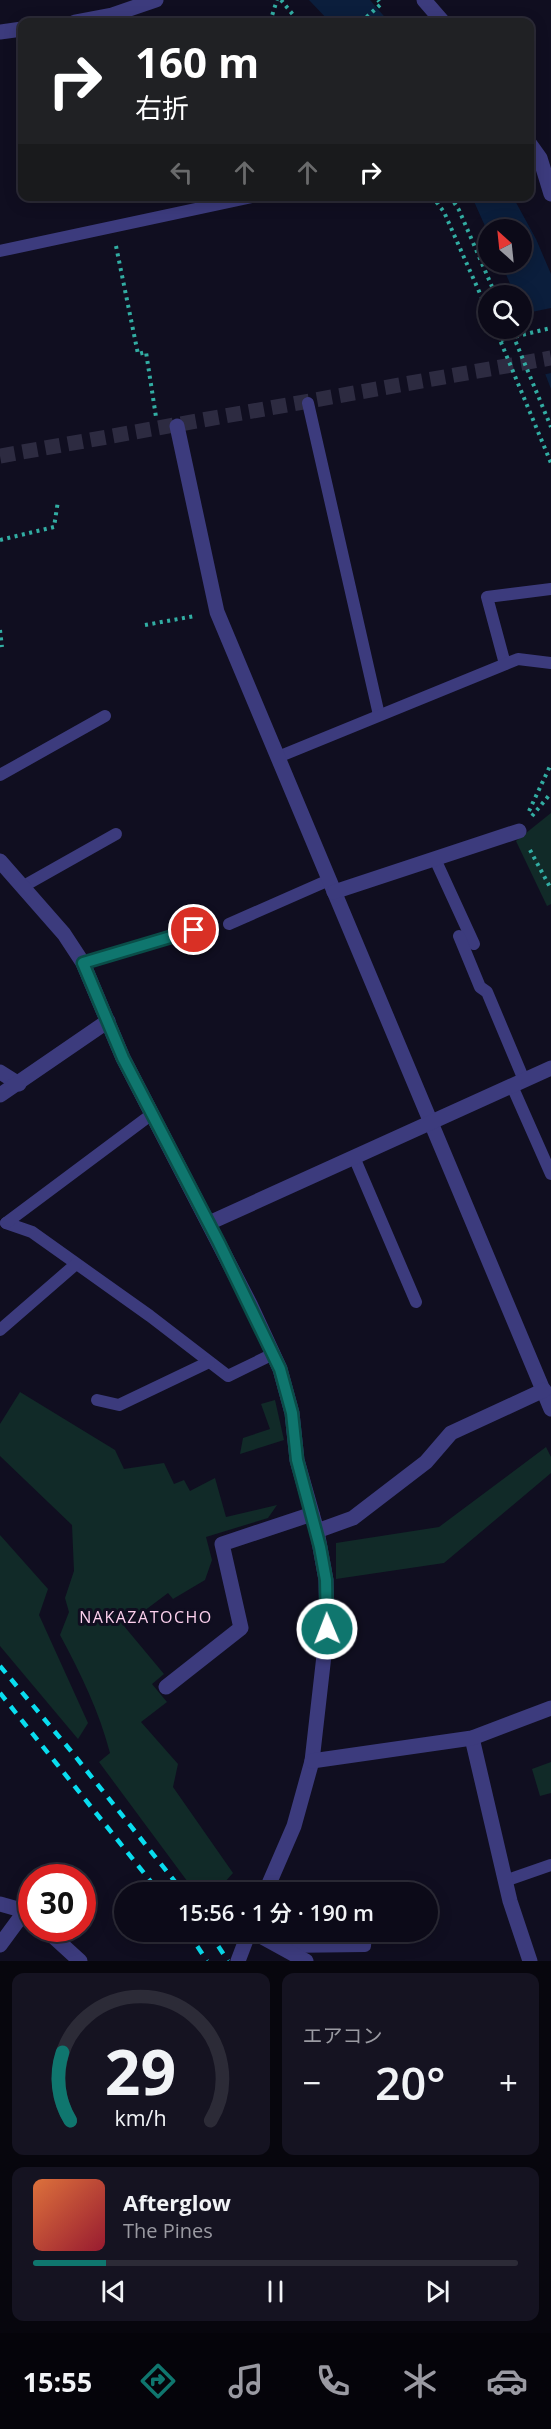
<!DOCTYPE html>
<html lang="ja">
<head>
<meta charset="utf-8">
<style>
	:root { --surface:#0c0a18; --page:#151321; --text:#f1f3f6; --muted:#9a9aa2; --line:#2c2b37; --accent:#0f766e }
	body { margin:0; font-family:"Open Sans","Noto Sans JP",sans-serif; background:var(--page); color:var(--text); height:100vh; display:flex; flex-direction:column; font-size:22px; white-space:nowrap }
	* { box-sizing:border-box; margin:0 }
	p { font-size:20px; color:var(--muted) }
	.icon { flex:none; width:33px; height:33px; fill:none; stroke:currentColor; stroke-width:2; stroke-linecap:round; stroke-linejoin:round }
	.map { position:relative; height:1961px; overflow:hidden }
	.details { display:flex; flex-direction:column; gap:12px; padding:12px; background:#07060d; flex:1 }
	.details>* { flex:none }
	.top-card { position:absolute; left:18px; top:18px; width:516px; height:183px; border-radius:12px; box-shadow:0 3px 15px #0003,0 0 0 2px var(--line); background:#202124; color:#fff; overflow:hidden }
	.needle { width:39px; rotate:333deg }
	.tools { position:absolute; left:478px; top:219px; display:grid; gap:12px }
	.tools a { display:grid; place-items:center; width:54px; height:54px; border-radius:50%; background:var(--surface); box-shadow:0 3px 15px #0003,0 0 0 2px var(--line); font-size:30px }
	.speed { position:absolute; left:18px; top:1864px; display:flex; gap:12px; font-size:30px; font-weight:700; text-align:center }
	.speed>* { display:grid; place-content:center; width:78px; height:78px; border-radius:50%; background:var(--surface); box-shadow:0 3px 15px #0003,0 0 0 2px var(--line); line-height:1 }
	.speed .limit { border:9px solid #d22; background:#fff; color:#111 }
	.pin { position:absolute; display:grid; place-items:center; width:51px; height:51px; color:#fff; margin:-26px; border:3px solid #fff; border-radius:50%; box-shadow:0 2px 6px #0007 }
	.me { position:absolute; width:66px; margin:-33px; rotate:359deg; stroke-linejoin:round; filter:drop-shadow(0 0 4px #0008) }
	.turn { display:flex; align-items:center; gap:21px; height:126px; padding:0 18px; font-size:27px }
	.turn .icon { width:78px; height:78px; stroke-width:2.5 }
	.turn b { display:block; font-size:42px; line-height:51px }
	.lanes { display:flex; align-items:center; height:57px; padding:0 18px; background:#0003; justify-content:center; gap:30px; direction:ltr }
	.lanes .off { opacity:.35 }
	.big { font-size:45px; font-weight:600; line-height:1.1 }
	.details .widget { flex:1; display:flex; flex-direction:column; justify-content:center; gap:9px; min-width:0; padding:0 21px; border-radius:12px; background:var(--page) }
	.details .dial { align-items:center; gap:0 }
	.dial svg { height:156px; overflow:visible; fill:none; stroke:var(--line); stroke-width:7; stroke-linecap:round; text-anchor:middle }
	.dial text { fill:var(--text); stroke:none }
	.song { display:flex; align-items:center; gap:18px }
	.cover { width:72px; height:72px; border-radius:9px; background:linear-gradient(135deg,hsl(20 70% 55%),hsl(350 70% 35%)) }
	.played { height:6px; border-radius:3px; background:linear-gradient(90deg,var(--accent) 15%,var(--line) 15%) }
	.keys { display:flex; justify-content:space-around; direction:ltr }
	.heat { display:flex; justify-content:space-between; align-items:center; font-size:33px; direction:ltr }
	.details .tiles { flex:1; display:grid; gap:12px; grid-template-columns:1fr 1fr }
	.widget:last-child { grid-column:span 2 }
	.trip { position:absolute; left:114px; top:1882px; width:324px; height:60px; border-radius:30px; background:var(--surface); box-shadow:0 3px 15px #0003,0 0 0 2px var(--line); font-weight:600; line-height:60px; text-align:center }
	.menu { display:flex; height:96px; justify-content:space-around; align-items:center; background:#05040a; color:var(--muted) }
	.menu .icon { width:42px; height:42px }
	.menu .current { color:var(--accent) }
	.menu b { font-size:27px; color:var(--text) }
	.map>svg:first-child { display:block }
</style>
</head>
<body>
<div class="map">
<svg width="551" height="1961" viewBox="0 0 551 1961">
	<rect width="100%" height="100%" fill="#100e20"/>
	<g fill="#112a28">
		<path d="M551 813V904L547 906 516 841Z"/>
		<path d="M20 1392 115 1450 124 1469 164 1463 174 1484 184 1480 190 1491 215 1478 226 1517 277 1505 268 1518 206 1537 212 1560 205 1580 173 1599 168 1593 124 1626 164 1674 152 1684 167 1702 141 1722 178 1764 173 1787 233 1873 215 1893H196L99 1762 110 1753C99 1711 81 1674 60 1635L69 1612 65 1598 74 1571 72 1525 0 1456V1424Z"/>
		<path d="M275 1400 284 1440 240 1454 243 1438 270 1429 261 1404Z"/>
		<path d="M546 1447 551 1457V1473L444 1563 336 1579V1543L439 1527Z"/>
		<path d="M0 1535 48 1589 39 1615 88 1723 78 1739 0 1646Z"/>
		<path d="M551 1762V1793L540 1796 532 1769Z"/>
	</g>
	<g fill="#0b1e3c">
		<path d="M309 0H370L389 22H330Z"/>
		<path d="M472 197H513L536 239 551 274V389L522 314V296L515 295 501 263 522 262V230H489V235Z"/>
	</g>
	<path fill="#100e20" d="M551 308V373L542 375 522 323V314Z"/>
	<g fill="none" stroke-linecap="round" stroke-linejoin="round">
		<path stroke="#2d2b41" stroke-width="15" stroke-dasharray="15 8" stroke-linecap="butt" d="M0 456 551 358"/>
		<g stroke="#32ada3" stroke-width="4" stroke-dasharray="3 4.5" stroke-linecap="butt">
			<path d="M281 0 299 22"/>
			<path d="M270 22 277 0"/>
			<path d="M361 22 381 4 378 0"/>
			<path d="M432 196 444 212 489 314"/>
			<path d="M450 196 459 210 496 296"/>
			<path d="M116 246 138 354 146 352 156 417"/>
			<path d="M495 328 551 463"/>
			<path d="M510 328 551 427"/>
			<path d="M0 540 54 527 58 501"/>
			<path d="M145 625 195 616"/>
			<path d="M0 630 2 647"/>
			<path d="M529 811 551 764"/>
			<path d="M532 816 551 793"/>
			<path d="M530 850 551 889"/>
		</g>
		<g stroke="#3c3b7d" stroke-width="12">
			<path d="M0 251 256 196"/>
			<path d="M308 403 379 715"/>
			<path d="M505 664 487 597 551 589"/>
			<path d="M278 757 518 659 551 663"/>
			<path d="M0 775 105 716"/>
			<path d="M435 859 474 944"/>
			<path d="M22 887 116 834"/>
			<path d="M229 924 329 880"/>
			<path d="M459 936 480 987 487 992 524 1080"/>
			<path d="M83 963 194 930"/>
			<path d="M512 1086 551 1174"/>
			<path d="M354 1157 416 1302"/>
			<path d="M6 1223 32 1232 150 1316 228 1376 273 1354"/>
			<path d="M6 1223 152 1114"/>
			<path d="M0 1330 76 1264"/>
			<path d="M97 1400 119 1405 209 1362"/>
			<path d="M505 1881 551 1865"/>
			<path d="M282 1947 365 1946 366 1932"/>
		</g>
		<g stroke="#3c3b7d" stroke-width="15">
			<path d="M424 0 443 22"/>
			<path d="M75 22 112 15 156 0"/>
			<path d="M0 32 22 29"/>
			<path d="M530 144 540 158 551 194"/>
			<path d="M177 426 217 612 551 1409"/>
			<path d="M0 861 64 934 83 963 123 1058 250 1304 280 1369 292 1413 297 1460 317 1531 326 1580 327 1629 312 1761 294 1826 265 1893"/>
			<path d="M334 892 519 831"/>
			<path d="M0 1072 19 1084"/>
			<path d="M0 1095 108 1021"/>
			<path d="M209 1223 551 1068"/>
			<path d="M317 1531 353 1518 426 1462 451 1433 544 1390"/>
			<path d="M166 1687 241 1628 222 1544 312 1514"/>
			<path d="M472 1738 510 1901 530 1961"/>
			<path d="M312 1761 472 1738 551 1708"/>
			<path d="M0 1904 25 1911 32 1917"/>
			<path d="M45 1929 80 1961"/>
			<path d="M253 1932 306 1961"/>
			<path d="M0 1945 25 1911"/>
			<path d="M238 1961 249 1932"/>
		</g>
		<g stroke="#09ddef" stroke-width="4.5" stroke-dasharray="9 8" stroke-linecap="butt">
			<path d="M0 1666 71 1751 184 1893"/>
			<path d="M0 1693 160 1893"/>
			<path d="M188 1932 207 1961"/>
			<path d="M209 1932 228 1961"/>
		</g>
		<path stroke="#32ada3" stroke-width="4" stroke-dasharray="3 4.5" stroke-linecap="butt" d="M501 340 551 328"/>
	</g>
	<g fill="none" stroke-linecap="round" stroke-linejoin="round">
		<g stroke="#0a4d48" stroke-width="15">
			<path id="route" d="M194 930 83 963 123 1058 219 1243 280 1369 292 1413 297 1460 320 1547 326 1580 327 1629"/>
		</g>
		<use href="#route" stroke="#0f766e" stroke-width="10"/>
	</g>
	<g text-anchor="middle" dominant-baseline="central" stroke-width="6" stroke-linejoin="round" paint-order="stroke">
		<g font-size="16" letter-spacing="1.5" fill="#fdd1ee" stroke="#100e20">
			<text x="146" y="1617">NAKAZATOCHO</text>
		</g>
	</g>
</svg>
<div class="tools">
<a><svg class="needle" viewBox="-14 -14 28 28"><path d="M0-13l5 13h-10z" fill="#e53935"/><path d="M0 13l5-13h-10z" fill="#9a9aa2"/></svg></a>
<a><svg class="icon" aria-label="search" viewBox="0 0 24 24"><circle cx="10" cy="10" r="6"/><path d="M15 15l6 6"/></svg></a>
</div>
<div class="speed"><div class="limit">30</div></div>
<div class="pin" style="left:194px;top:930px;background:#d93025"><svg class="icon" aria-label="arrive" viewBox="0 0 24 24"><path d="M6 21V4h12l-3 4 3 4H6"/></svg></div>
<svg class="me" style="left:327px;top:1629px" viewBox="-20 -20 40 40"><circle r="17" fill="#0f766e" stroke="#fff" stroke-width="3"/><path d="M0-11L8 9 0 5-8 9z" fill="#fff"/></svg>
<div class="trip">15:56 · 1 分 · 190 m</div>
<div class="top-card">
<div class="turn"><svg class="icon" aria-label="right" viewBox="0 0 24 24"><path d="M7 20v-9h11M14 6l5 5-5 5"/></svg><div><b>160 m</b>右折</div></div>
<div class="lanes"><svg class="icon off" aria-label="left" viewBox="0 0 24 24"><path d="M17 20v-9H6M10 6l-5 5 5 5"/></svg><svg class="icon off" aria-label="ahead" viewBox="0 0 24 24"><path d="M12 20V5M6 11l6-6 6 6"/></svg><svg class="icon off" aria-label="ahead" viewBox="0 0 24 24"><path d="M12 20V5M6 11l6-6 6 6"/></svg><svg class="icon" aria-label="right" viewBox="0 0 24 24"><path d="M7 20v-9h11M14 6l5 5-5 5"/></svg></div>
</div>
</div>
<section class="details">
<div class="tiles">
<div class="widget dial"><svg viewBox="0 0 100 80">
<path d="M14 69A42 42 0 1 1 86 69"/>
<path d="M14 69A42 42 0 0 1 10 34" stroke="#0f766e"/>
<text x="50" y="56" font-size="32" font-weight="700">29</text>
<text x="50" y="72" font-size="11">km/h</text>
</svg></div>
<div class="widget"><p>エアコン</p>
<div class="heat"><a>−</a><b class="big">20°</b><a>+</a></div>
</div>
<div class="widget">
<div class="song"><i class="cover"></i><div><b>Afterglow</b><p>The Pines</p></div></div>
<div class="played"></div>
<div class="keys"><svg class="icon" aria-label="previous" viewBox="0 0 24 24"><path d="M18 5L8 12l10 7zM5 5v14"/></svg><svg class="icon" aria-label="pause" viewBox="0 0 24 24"><path d="M8 5v14M16 5v14"/></svg><svg class="icon" aria-label="next" viewBox="0 0 24 24"><path d="M6 5l10 7-10 7zM19 5v14"/></svg></div>
</div>
</div>
</section>
<nav class="menu">
<b>15:55</b>
<svg class="icon current" aria-label="directions" viewBox="0 0 24 24"><path d="M12 3l9 9-9 9-9-9zM9 14v-3h6M13 9l2 2-2 2"/></svg>
<svg class="icon" aria-label="music" viewBox="0 0 24 24"><path d="M9 18V5l10-2v13"/><circle cx="6" cy="18" r="3"/><circle cx="16" cy="16" r="3"/></svg>
<svg class="icon" aria-label="phone" viewBox="0 0 24 24"><path d="M5 4h4l2 5-3 2q2 4 5 5l2-3 5 2v4C11 20 4 13 5 4z"/></svg>
<svg class="icon" aria-label="climate" viewBox="0 0 24 24"><path d="M12 3v18M4 7l16 10M4 17L20 7"/></svg>
<svg class="icon" aria-label="car" viewBox="0 0 24 24"><path d="M5 17H2v-5l4-1 3-4h7l3 4 3 1v5h-3M9 17h6M6 11h13"/><circle cx="7" cy="17" r="2"/><circle cx="17" cy="17" r="2"/></svg>
</nav>
</body>
</html>
